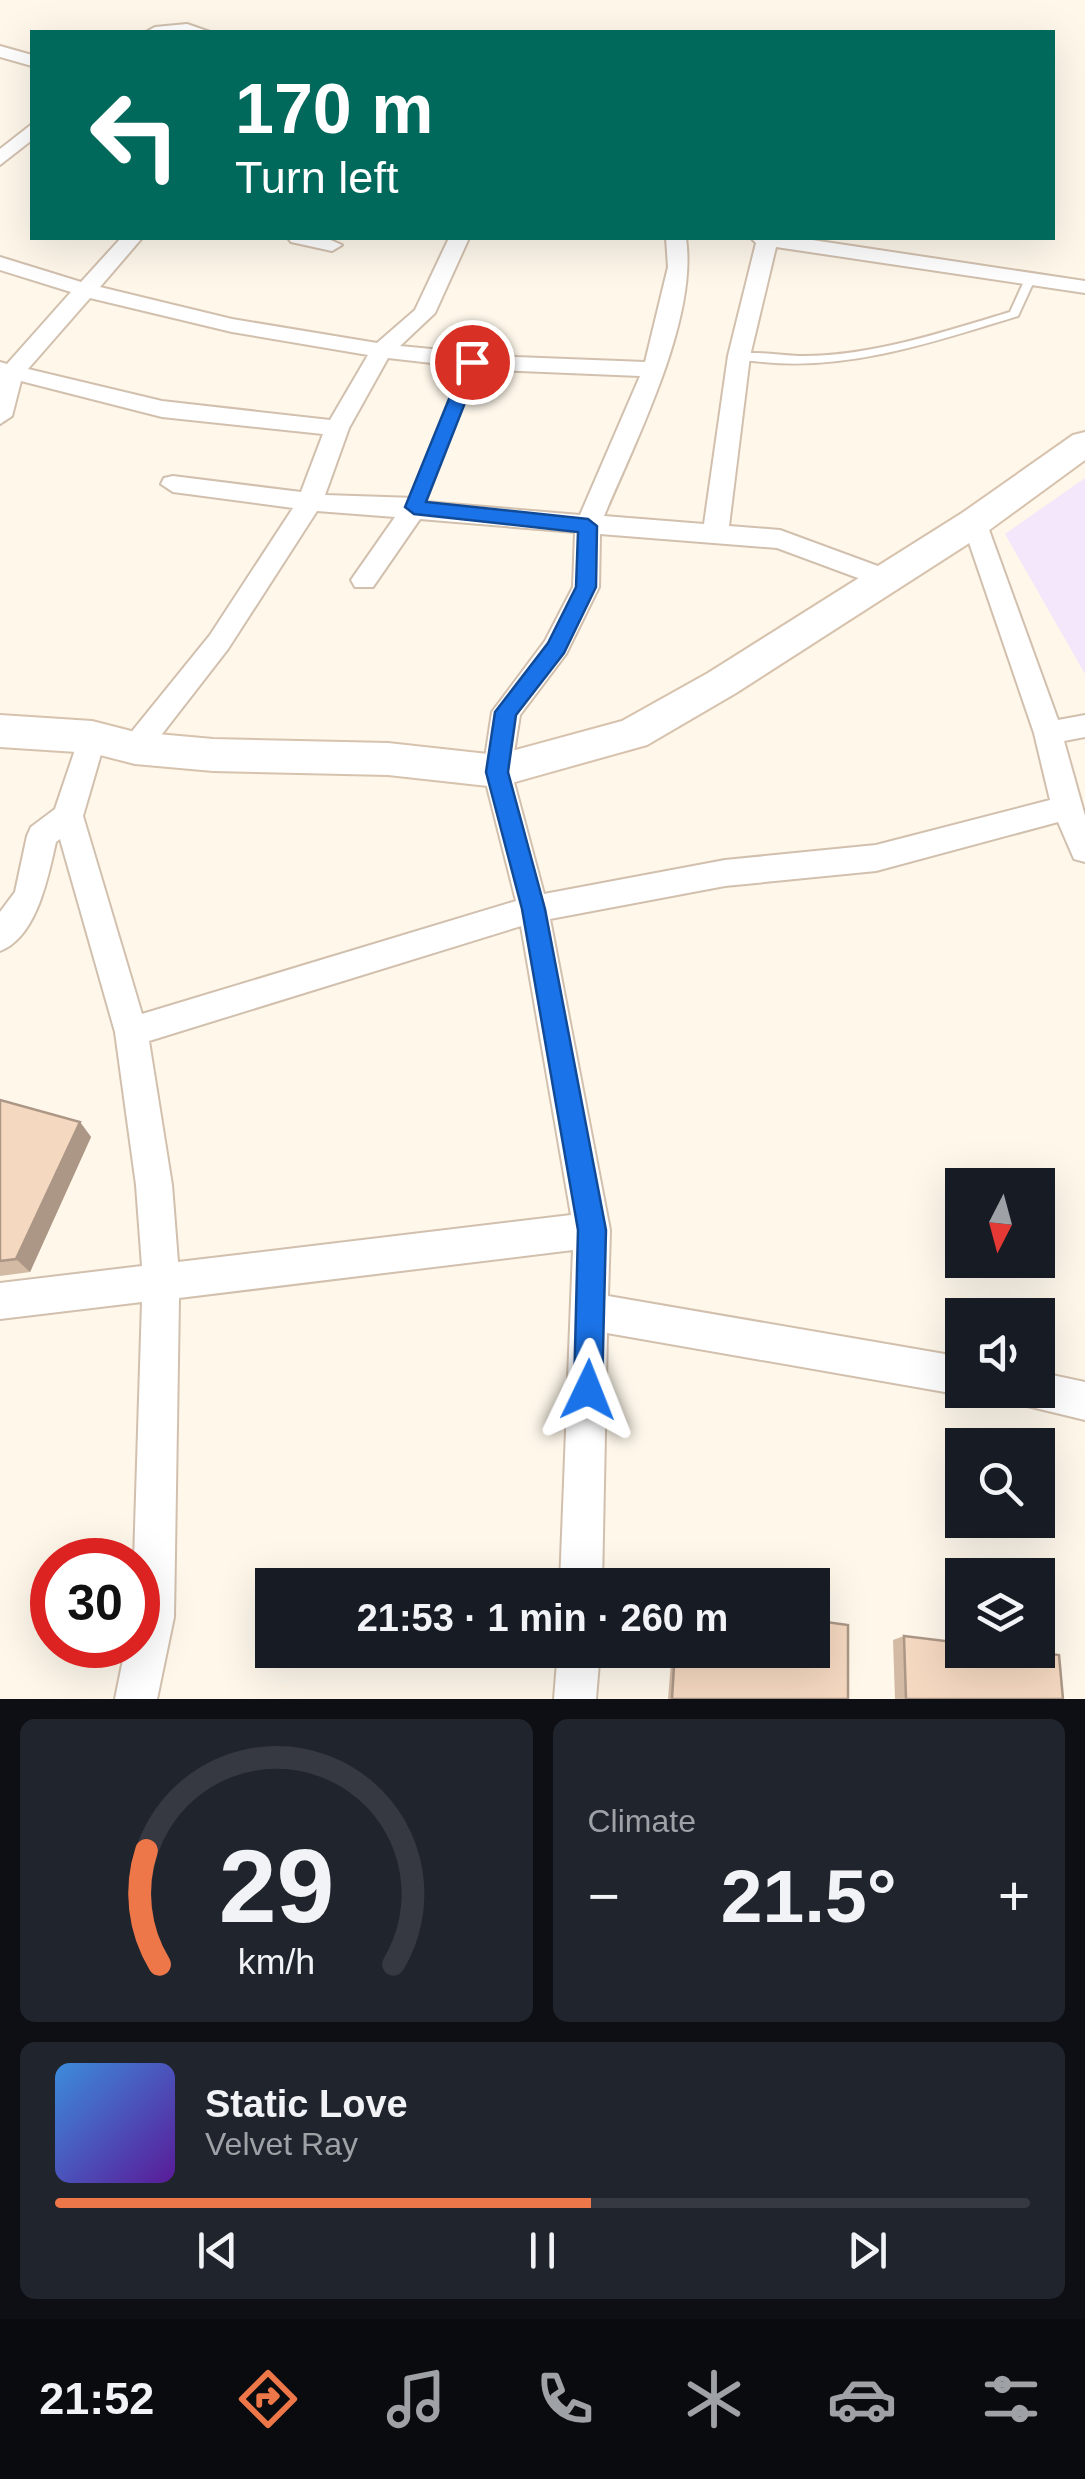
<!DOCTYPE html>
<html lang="en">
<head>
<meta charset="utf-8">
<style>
  body { margin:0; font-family:Helvetica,sans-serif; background:#20242c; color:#f1f3f6; height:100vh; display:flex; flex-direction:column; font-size:38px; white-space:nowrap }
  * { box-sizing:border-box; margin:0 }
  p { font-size:32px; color:#9ea1a6 }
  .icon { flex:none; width:55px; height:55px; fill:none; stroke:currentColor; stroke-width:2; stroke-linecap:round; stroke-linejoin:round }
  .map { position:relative; height:1699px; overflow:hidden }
  .details { display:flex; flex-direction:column; gap:20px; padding:20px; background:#0d0f14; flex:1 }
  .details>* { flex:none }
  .hud { position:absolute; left:30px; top:30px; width:1025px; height:210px; border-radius:0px; box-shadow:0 10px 40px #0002; background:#00695c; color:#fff; overflow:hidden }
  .needle { width:65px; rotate:186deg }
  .controls { position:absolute; left:945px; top:1168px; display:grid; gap:20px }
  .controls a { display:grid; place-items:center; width:110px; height:110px; border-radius:0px; background:#171b24; box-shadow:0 10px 40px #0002; font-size:50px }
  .speed { position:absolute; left:30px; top:1538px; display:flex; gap:20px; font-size:50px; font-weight:700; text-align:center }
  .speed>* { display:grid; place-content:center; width:130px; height:130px; border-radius:50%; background:#171b24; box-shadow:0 10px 40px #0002; line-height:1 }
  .speed .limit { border:15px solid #d22; background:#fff; color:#111 }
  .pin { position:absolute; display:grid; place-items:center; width:85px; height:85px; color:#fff; margin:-42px; border:5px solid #fff; border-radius:50%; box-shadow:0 2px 10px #0007 }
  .me { position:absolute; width:110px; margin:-55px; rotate:2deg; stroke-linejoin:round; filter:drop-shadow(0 0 8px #0008) }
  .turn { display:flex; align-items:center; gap:35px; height:210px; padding:0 40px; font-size:45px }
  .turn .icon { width:130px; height:130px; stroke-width:2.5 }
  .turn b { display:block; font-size:70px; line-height:85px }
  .big { font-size:75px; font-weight:700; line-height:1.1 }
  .details .widget { flex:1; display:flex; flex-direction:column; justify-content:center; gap:15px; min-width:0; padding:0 35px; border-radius:15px; background:#20242c }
  .details .dial { align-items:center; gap:0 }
  .dial svg { height:260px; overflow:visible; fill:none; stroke:#363941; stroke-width:7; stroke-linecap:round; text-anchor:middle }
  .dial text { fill:#f1f3f6; stroke:none }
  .song { display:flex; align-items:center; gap:30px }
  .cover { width:120px; height:120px; border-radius:15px; background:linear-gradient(135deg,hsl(210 70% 55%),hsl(270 70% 35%)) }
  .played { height:10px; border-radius:5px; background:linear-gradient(90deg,#ee7749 55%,#363941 55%) }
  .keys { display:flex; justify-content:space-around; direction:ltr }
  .heat { display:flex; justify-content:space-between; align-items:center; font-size:55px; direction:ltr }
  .details .tiles { flex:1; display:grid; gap:20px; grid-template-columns:1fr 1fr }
  .widget:last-child { grid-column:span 2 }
  .trip { position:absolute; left:255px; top:1568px; width:575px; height:100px; border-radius:0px; background:#171b24; box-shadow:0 10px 40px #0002; font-weight:700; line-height:100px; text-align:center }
  .dock { display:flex; height:160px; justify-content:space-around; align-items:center; background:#090b0e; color:#9ea1a6 }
  .dock .icon { width:70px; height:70px }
  .dock .active { color:#ee7749 }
  .dock b { font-size:45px; color:#f1f3f6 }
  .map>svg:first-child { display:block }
  .education { fill:#f4e6fb }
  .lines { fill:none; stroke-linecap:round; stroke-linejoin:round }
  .lane-casing { stroke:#d2c0ae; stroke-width:4 }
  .street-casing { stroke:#d2c0ae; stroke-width:4 }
  .secondary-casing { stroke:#d7c2ad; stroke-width:4 }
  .lane { fill:#fff; fill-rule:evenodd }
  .street { fill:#fff; fill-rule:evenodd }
  .secondary { fill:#fff; fill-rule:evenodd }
  .wall { fill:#d3baa5 }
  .shaded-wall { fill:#ac9786 }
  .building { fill:#f5d8c0; stroke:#ac9786; stroke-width:2.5 }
  .route { fill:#1a73e8; stroke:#114b97; stroke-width:2.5 }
</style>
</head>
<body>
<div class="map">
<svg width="1085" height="1699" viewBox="0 0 1085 1699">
  <rect width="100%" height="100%" fill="#fef7ea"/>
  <polygon class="education" points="1085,478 1085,674 1005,534"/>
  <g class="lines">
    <g class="lane-casing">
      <g id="lane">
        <path d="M 1030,276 L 1035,279 L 1018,316 C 936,341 850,371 763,362 C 753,361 742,361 733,356 C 746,349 785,356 803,356 C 873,356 943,332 1010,312 L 1025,279 Z"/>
        <polygon points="473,357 479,361 421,507 419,510 411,510 409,507 467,361"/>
      </g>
    </g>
    <g class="street-casing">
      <g id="street">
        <polygon points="187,24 210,32 146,32 155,27"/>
        <polygon points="0,46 32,55 32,66 0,57"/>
        <polygon points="32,124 32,140 0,165 0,149"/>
        <path d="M 121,238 L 142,238 L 100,287 L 232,319 L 377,343 L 415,310 L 449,238 L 469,238 L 435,313 L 400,346 L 516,357 L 645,362 L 668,267 L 666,238 L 686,238 C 698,319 636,440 604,516 L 704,524 L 728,356 L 756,243 L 751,238 L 799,238 L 1085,281 L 1085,293 L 776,247 L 750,356 L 729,526 L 780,530 L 894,572 L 898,579 L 894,586 L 885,588 L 777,548 L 600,534 L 599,587 L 566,654 L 520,715 L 511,771 L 544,894 L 725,860 L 876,845 L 1050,800 L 1034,733 L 962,522 L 975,513 L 984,516 L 1058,720 L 1085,715 L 1085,737 L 1064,741 L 1085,816 L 1085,862 L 1074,859 L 1058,822 L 876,871 L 725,886 L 550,919 L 610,1230 L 608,1296 L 962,1357 L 962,1390 L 974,1390 L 962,1395 L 607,1333 L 602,1585 L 560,1585 L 573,1250 L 179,1298 L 174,1617 L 157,1699 L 115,1699 L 126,1645 L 138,1645 L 138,1560 L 134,1560 L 142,1302 L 0,1319 L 0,1283 L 142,1266 L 136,1185 L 115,1032 L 60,839 L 56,842 C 48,877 37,937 0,951 L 0,912 L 15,892 L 27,836 L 31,827 L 55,809 L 82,729 L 92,726 L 102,729 L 106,737 L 83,816 L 142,1014 L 516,901 L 483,771 L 492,712 L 545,641 L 573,587 L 575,532 L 420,519 L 373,587 L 355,587 L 351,580 L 395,517 L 317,511 L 228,649 L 145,756 L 135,759 L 125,756 L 121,748 L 125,740 L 210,635 L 293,508 L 173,492 L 161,484 L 164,478 L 173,476 L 301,492 L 323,434 L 162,417 L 21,381 L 12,416 L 0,424 L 0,362 L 7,364 L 71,292 L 0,270 L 0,257 L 81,282 ZM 90,298 L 232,332 L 368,355 L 330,420 L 162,401 L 28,369 ZM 388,358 L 493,370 L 640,376 L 580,515 L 425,502 L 415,498 L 325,495 L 349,428 ZM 521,926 L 571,1215 L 178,1262 L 172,1185 L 149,1041 Z"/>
        <polygon points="288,238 326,238 342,245 332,251 291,242"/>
        <polygon points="1038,1372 1085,1382 1085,1420 1019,1404 1014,1390 1038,1390"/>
        <polygon points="558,1650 600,1650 596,1699 554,1699"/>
      </g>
    </g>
    <g class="secondary-casing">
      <polygon id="secondary" points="1085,432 1085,460 988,531 736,693 647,745 497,787 388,775 213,771 135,764 92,753 0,747 0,715 92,721 135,732 213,739 388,743 497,755 622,721 708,673 962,513 1073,435"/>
    </g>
    <use href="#lane" class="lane"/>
    <use href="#street" class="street"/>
    <use href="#secondary" class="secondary"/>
  </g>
  <g class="wall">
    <polygon points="0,1100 80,1122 91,1137 30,1272 0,1276"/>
    <polygon points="904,1636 1063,1699 895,1699 893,1640"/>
    <polygon points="672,1650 812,1650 848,1699 668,1699"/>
  </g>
  <polygon class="shaded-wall" points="80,1122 91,1137 30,1272 16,1259"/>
  <g class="building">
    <polygon points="0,1100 80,1122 16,1259 0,1261"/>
    <polygon points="812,1620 848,1625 848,1699 672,1699 675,1650 812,1650"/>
    <polygon points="904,1636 962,1643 962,1650 1018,1650 1059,1655 1063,1699 906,1699"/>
  </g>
  <polygon class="route" points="472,356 481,362 426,502 588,519 597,526 596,587 564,653 516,715 508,772 545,909 606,1230 602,1390 598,1400 588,1404 578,1400 574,1390 578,1230 522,909 486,772 495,712 548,643 576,587 578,532 414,514 405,507 464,362"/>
</svg>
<div class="controls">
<a><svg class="needle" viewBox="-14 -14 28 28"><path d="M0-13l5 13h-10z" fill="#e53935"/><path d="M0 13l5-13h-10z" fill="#9ea1a6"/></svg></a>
<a><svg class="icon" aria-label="sound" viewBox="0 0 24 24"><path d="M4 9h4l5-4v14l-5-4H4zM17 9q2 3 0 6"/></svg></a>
<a><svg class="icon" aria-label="search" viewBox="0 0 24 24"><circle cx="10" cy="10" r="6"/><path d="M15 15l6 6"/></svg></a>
<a><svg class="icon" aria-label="layers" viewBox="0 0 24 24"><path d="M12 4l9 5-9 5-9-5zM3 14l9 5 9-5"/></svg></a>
</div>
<div class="speed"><div class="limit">30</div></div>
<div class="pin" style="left:472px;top:362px;background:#d93025"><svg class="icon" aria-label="arrive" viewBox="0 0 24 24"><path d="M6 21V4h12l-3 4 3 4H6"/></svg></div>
<svg class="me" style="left:588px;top:1390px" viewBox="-20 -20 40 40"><path d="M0-17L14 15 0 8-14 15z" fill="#1a73e8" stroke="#fff" stroke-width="4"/></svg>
<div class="trip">21:53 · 1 min · 260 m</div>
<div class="hud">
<div class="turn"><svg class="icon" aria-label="left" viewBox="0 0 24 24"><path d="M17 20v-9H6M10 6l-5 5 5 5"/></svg><div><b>170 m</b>Turn left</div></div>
</div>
</div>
<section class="details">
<div class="tiles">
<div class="widget dial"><svg viewBox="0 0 100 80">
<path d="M14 69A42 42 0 1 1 86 69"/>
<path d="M14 69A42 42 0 0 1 10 34" stroke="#ee7749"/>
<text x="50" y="56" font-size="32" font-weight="700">29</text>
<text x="50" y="72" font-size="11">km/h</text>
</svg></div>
<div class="widget"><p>Climate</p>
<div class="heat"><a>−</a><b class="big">21.5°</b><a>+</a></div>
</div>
<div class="widget">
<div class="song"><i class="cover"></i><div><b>Static Love</b><p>Velvet Ray</p></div></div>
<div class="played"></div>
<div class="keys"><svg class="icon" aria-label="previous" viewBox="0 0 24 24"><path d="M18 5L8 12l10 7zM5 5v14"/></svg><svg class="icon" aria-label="pause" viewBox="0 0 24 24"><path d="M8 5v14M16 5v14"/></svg><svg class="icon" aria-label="next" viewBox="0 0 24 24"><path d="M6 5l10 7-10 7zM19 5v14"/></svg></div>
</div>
</div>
</section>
<nav class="dock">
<b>21:52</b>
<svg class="icon active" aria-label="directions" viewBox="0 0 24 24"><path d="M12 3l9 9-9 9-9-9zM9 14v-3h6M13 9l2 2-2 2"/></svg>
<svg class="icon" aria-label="music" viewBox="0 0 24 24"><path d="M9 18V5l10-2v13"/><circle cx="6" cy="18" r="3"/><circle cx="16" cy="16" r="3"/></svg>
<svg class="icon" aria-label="phone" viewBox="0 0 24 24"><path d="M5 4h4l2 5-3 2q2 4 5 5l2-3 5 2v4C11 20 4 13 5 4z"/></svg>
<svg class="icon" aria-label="climate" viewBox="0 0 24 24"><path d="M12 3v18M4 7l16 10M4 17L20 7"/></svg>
<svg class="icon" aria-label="car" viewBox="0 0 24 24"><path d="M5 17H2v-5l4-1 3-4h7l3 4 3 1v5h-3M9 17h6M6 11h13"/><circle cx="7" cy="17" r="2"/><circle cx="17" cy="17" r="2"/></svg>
<svg class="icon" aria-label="filters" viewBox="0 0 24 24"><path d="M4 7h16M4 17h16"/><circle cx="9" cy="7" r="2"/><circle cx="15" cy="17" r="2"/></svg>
</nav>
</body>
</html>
